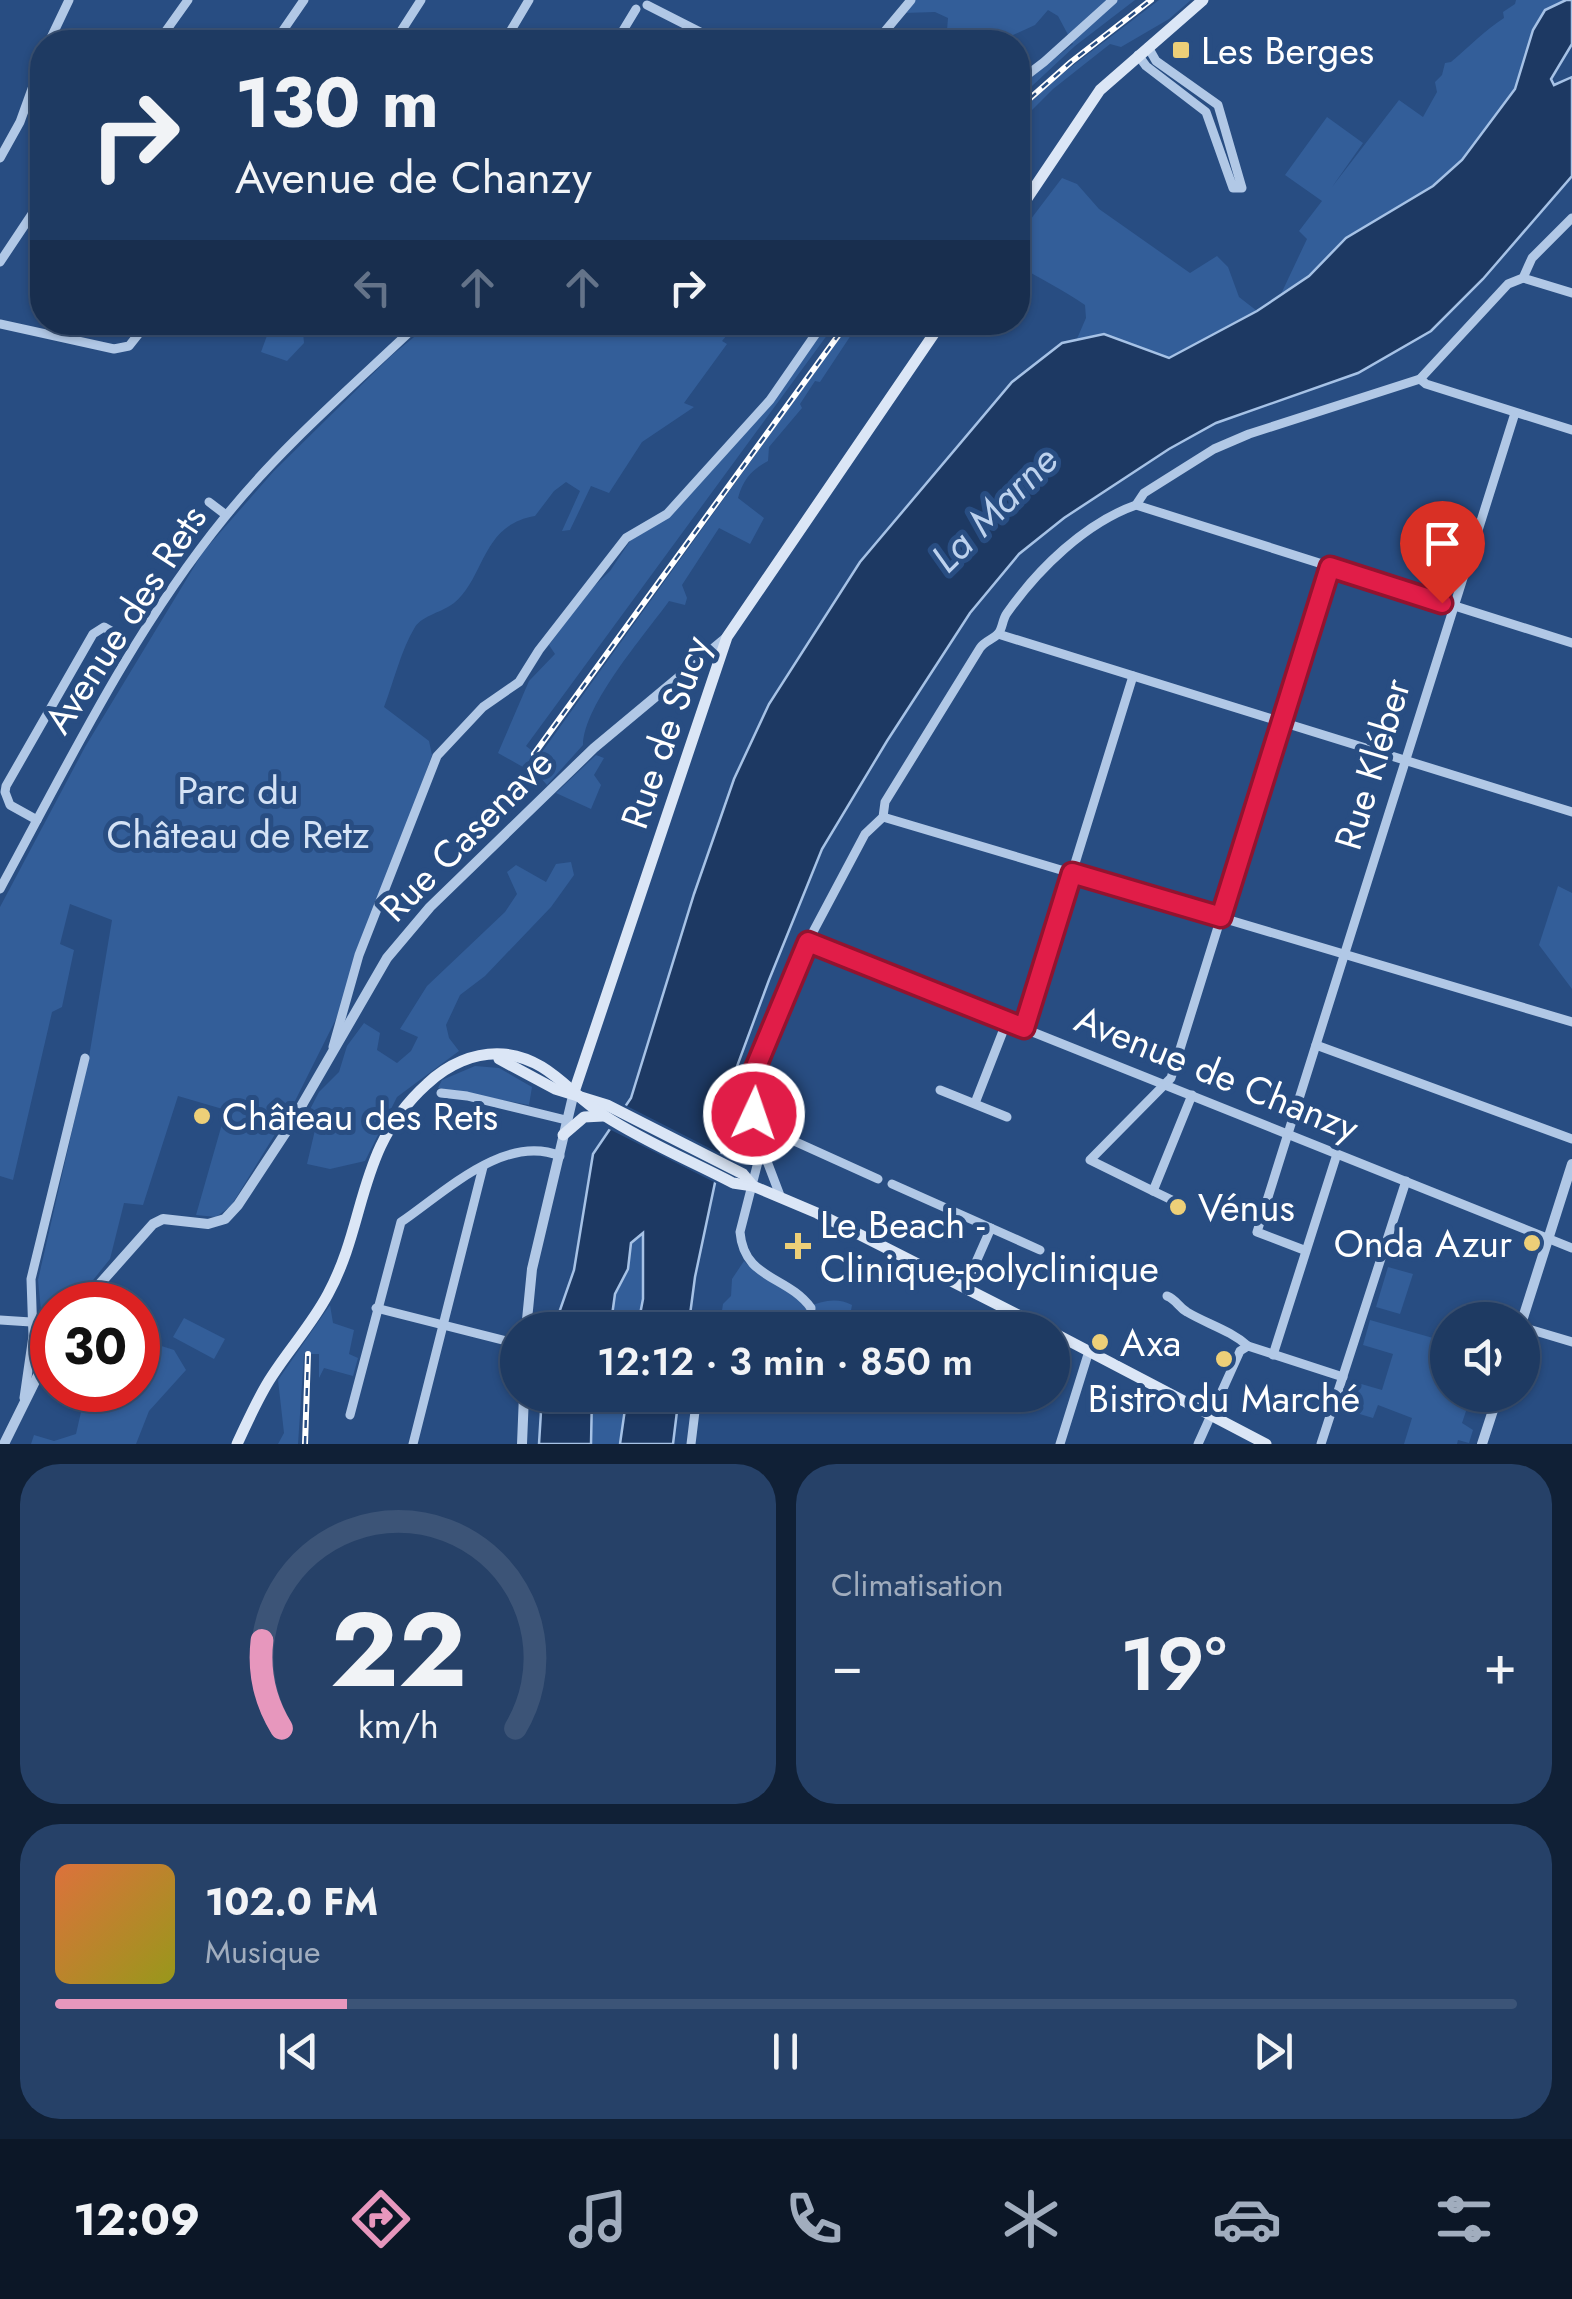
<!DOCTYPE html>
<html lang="fr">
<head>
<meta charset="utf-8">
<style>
  body { margin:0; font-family:Jost,sans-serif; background:#264168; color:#f1f3f6; height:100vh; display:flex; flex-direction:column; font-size:38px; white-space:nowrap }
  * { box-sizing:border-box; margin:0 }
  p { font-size:32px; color:#a1adbe }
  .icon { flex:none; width:55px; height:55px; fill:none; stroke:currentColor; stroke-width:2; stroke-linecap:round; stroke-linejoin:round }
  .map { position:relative; height:1444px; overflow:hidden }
  .details { display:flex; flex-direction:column; gap:20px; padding:20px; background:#102036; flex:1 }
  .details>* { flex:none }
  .banner { position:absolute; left:30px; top:30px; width:1000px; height:305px; border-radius:40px; box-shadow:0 2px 8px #0004,0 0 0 2px #3c5477; background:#1e3a62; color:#f1f3f6; overflow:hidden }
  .tools { position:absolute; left:1430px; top:1302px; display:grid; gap:20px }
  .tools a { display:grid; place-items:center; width:110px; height:110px; border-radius:50%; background:#1e3a62; box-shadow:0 2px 8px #0004,0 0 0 2px #3c5477; font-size:50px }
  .speed { position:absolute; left:30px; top:1282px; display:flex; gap:20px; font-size:50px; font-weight:700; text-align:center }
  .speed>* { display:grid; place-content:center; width:130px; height:130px; border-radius:50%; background:#1e3a62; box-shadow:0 2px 8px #0004,0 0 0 2px #3c5477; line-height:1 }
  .speed .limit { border:15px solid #d22; background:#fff; color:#111 }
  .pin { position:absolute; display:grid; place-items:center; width:85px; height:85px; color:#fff; margin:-102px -42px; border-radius:50% 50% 50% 0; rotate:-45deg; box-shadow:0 0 10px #0007 }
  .pin .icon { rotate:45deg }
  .me { position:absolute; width:110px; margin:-55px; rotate:3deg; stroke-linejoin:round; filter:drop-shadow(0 0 8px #0008) }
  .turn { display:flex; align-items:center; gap:35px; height:210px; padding:0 40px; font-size:45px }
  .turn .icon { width:130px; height:130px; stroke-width:2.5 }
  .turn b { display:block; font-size:70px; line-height:85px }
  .lanes { display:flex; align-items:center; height:95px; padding:0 40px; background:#0003; justify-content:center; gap:50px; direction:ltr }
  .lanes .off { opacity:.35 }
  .big { font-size:75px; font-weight:600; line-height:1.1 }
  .details .card { flex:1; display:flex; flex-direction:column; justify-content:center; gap:15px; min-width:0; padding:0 35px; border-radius:40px; background:#264168 }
  .details .dial { align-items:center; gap:0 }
  .dial svg { height:260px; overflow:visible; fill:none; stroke:#3c5477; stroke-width:7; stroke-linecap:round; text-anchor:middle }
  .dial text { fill:#f1f3f6; stroke:none }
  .song { display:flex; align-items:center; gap:30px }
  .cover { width:120px; height:120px; border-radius:15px; background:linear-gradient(135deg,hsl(20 70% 55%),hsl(60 70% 35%)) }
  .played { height:10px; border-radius:5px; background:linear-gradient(90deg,#e797bd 20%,#3c5477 20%) }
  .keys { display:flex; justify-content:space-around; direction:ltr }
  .heat { display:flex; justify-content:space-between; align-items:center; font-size:55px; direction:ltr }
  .details .tiles { flex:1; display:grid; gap:20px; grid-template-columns:1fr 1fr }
  .card:last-child { grid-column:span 2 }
  .trip { position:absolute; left:500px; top:1312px; width:570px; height:100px; border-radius:50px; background:#1e3a62; box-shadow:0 2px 8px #0004,0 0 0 2px #3c5477; font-weight:600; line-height:100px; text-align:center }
  .tabs { display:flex; height:160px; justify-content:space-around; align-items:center; background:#0c1727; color:#a1adbe }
  .tabs .icon { width:70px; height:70px }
  .tabs .selected { color:#e797bd }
  .tabs b { font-size:45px; color:#f1f3f6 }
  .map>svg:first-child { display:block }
  .green { fill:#335e99 }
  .water { fill:#1d3963; stroke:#a6c2e6; stroke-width:2.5 }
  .pier { fill:#284d82 }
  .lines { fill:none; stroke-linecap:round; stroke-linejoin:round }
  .minor { stroke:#b1c8e6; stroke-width:9 }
  .tertiary { stroke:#b1c8e6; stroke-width:10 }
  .secondary { stroke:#dbe6f6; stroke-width:11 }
  .rail-casing { stroke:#fff; stroke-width:6 }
  .rail { stroke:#284d82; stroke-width:2.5; stroke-dasharray:8; stroke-linecap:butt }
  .route-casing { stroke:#92132f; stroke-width:25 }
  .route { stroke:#e11d48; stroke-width:18 }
  .poi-dot { fill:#edcf78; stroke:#284d82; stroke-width:4 }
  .labels { text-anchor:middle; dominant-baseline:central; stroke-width:10; stroke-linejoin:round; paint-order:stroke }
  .poi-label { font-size:38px; fill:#fff; stroke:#284d82; text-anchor:start }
  .street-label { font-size:38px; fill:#fff; stroke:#284d82 }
  .park-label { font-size:38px; fill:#d4e2f5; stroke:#284d82 }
  .water-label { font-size:40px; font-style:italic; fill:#bdd2ee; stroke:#284d82 }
</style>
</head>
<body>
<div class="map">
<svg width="1572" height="1444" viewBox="0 0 1572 1444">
  <rect width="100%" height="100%" fill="#284d82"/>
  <g class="green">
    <polygon points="915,0 1135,0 1075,46 1018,99 1018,62 1023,66 1026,81 1073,44 1058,16 1048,10 1035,25 1013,35 1009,42 946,42 948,18 935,12 903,13"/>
    <polygon points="1159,0 1191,0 1169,19 1121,47 1110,44 1053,89 1018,124 1018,114 1054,80"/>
    <path d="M 1516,0 L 1566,0 L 1545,10 L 1533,30 L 1515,89 L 1462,160 L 1433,186 L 1346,238 L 1309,276 L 1281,294 L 1307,239 L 1299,231 L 1322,201 L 1285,175 L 1327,117 L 1363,143 L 1332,187 L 1399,100 L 1423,117 L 1437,92 L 1435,82 L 1442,75 L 1445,63 L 1451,62 C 1470,46 1485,30 1504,18 L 1503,12 L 1515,4 Z"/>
    <path d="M 1062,178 L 1077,184 L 1099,209 L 1190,273 L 1217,256 L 1228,267 L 1239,297 L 1257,311 L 1169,358 L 1104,334 L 1076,341 L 1086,318 L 1085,305 C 1062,289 1040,279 1018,265 L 1018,236 Z"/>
    <polygon points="272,322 291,323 303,332 304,343 287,361 261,352"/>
    <path d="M 431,323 L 737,323 L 722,341 L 727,344 L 684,403 L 694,407 L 642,442 L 609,493 L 591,486 L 570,530 L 562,531 L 580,491 L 566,482 L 554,491 L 535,516 C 481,525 485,578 454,603 C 443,612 423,615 415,627 C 401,650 394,681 384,707 L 429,741 L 432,755 L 341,1009 L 293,1105 L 231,1206 L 216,1217 L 196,1215 L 226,1110 L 178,1096 L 143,1205 L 124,1203 L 110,1259 L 73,1305 L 52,1305 L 52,1321 L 42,1321 L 38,1280 L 89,1057 L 112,920 L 70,904 L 60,944 L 74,950 L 62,1007 L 52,1012 L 13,1180 L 0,1176 L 0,907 L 85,747 L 203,552 L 274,471 L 391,356 Z"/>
    <path d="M 828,323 L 836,323 L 526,746 L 535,753 L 542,752 L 850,323 L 859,323 L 820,382 L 815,381 L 800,404 L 802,408 L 769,447 L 768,461 C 751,470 743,480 738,498 L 764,518 L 750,544 L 719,528 L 682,585 L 687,598 L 685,605 L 669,601 C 644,636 584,704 583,745 L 547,785 L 539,776 L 498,753 L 529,681 L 555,654 L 549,645 L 589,591 L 610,571 L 630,541 L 671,514 L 766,410 Z"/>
    <polygon points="596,755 604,758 594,775 601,785 591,809 556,793"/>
    <polygon points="571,862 574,875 551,907 485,976 460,995 446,1025 449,1038 459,1051 397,1097 365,1161 330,1169 307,1164 315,1130 302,1125 319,1092 339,1072 347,1046 364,1023 380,1033 377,1050 397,1063 411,1051 418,1037 400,1029 427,986 505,912 517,894 507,872 516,865 546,882 556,864"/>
    <polygon points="1558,886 1572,893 1572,989 1539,945"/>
    <polygon points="475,1066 499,1068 532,1087 529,1105 438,1088 442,1080"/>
    <polygon points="643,1232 643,1299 637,1330 610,1330 615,1294 628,1269 631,1243"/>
    <path d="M 744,1261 C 762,1281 791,1285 807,1307 C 822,1301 837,1297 852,1305 L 849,1321 L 842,1330 L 719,1330 L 723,1304 L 731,1296 L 732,1279 Z"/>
    <polygon points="1388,1267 1413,1274 1400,1314 1376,1307"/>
    <polygon points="330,1305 333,1323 354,1330 349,1354 358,1358 353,1376 324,1368 319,1378 319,1354 304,1354 298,1444 278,1444 284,1433 278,1380"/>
    <polygon points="184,1318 225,1339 214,1359 173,1337"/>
    <polygon points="1370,1320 1447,1342 1448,1395 1470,1399 1462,1423 1473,1430 1469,1443 1458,1440 1457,1444 1404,1444 1412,1418 1378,1405 1373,1418 1343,1409 1351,1381 1382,1390 1393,1354 1363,1345"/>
    <polygon points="149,1342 174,1350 186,1370 149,1411 136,1444 31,1444 34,1435 54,1441 76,1434 86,1390 138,1390 138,1356"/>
    <polygon points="592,1395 627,1395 620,1444 591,1444"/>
  </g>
  <g class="water">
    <polygon points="1566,0 1572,0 1572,44 1551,79 1554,85 1572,77 1572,176 1483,279 1431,331 1358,373 1216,423 1169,449 1064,518 1019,554 970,613 887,741 822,849 769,980 729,1088 723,1145 695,1277 688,1330 637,1330 643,1299 643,1233 631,1243 628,1269 615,1294 610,1330 553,1330 574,1270 593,1154 631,1098 694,894 734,779 769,704 860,562 1012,382 1062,343 1104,334 1169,358 1257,311 1309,276 1346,238 1433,186 1462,160 1515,89 1533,30 1545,10"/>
    <polygon points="542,1395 592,1395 591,1444 539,1444"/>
    <polygon points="627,1395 679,1395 673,1444 620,1444"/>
  </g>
  <polygon class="pier" points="621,1103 725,1156 718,1184 605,1127"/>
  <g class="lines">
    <g class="minor">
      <polyline points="647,5 704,34"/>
      <polyline points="49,42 69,0"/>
      <polyline points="158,42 188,0"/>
      <polyline points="275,42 304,0"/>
      <polyline points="394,42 421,0"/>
      <polyline points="504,42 529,0"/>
      <polyline points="616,42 636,9"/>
      <polyline points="876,42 911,0"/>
      <polyline points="1138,55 1146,66 1206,112 1233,188 1242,188 1218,105 1156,61 1148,47"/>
      <polyline points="1018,82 1044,62 1113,0"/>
      <polyline points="0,158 20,122 42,61"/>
      <polyline points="0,262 42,199"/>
      <polyline points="1523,278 1572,293"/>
      <polyline points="0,324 114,349 129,346 148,322"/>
      <polyline points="1420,379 1426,384 1572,430"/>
      <polyline points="209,502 226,515"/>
      <polyline points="1136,505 1572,643"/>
      <polyline points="998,634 1572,812"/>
      <polyline points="883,817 1572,1022"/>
      <polyline points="37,820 10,805 5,792 6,786 93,634 104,627 118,635"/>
      <path d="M 0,889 C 69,762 133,630 225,517 C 282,446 354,385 420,322"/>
      <polyline points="808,942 1572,1248"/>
      <polyline points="1024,1028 1133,676"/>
      <polyline points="1316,1045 1572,1139"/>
      <polyline points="333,1047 359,955 437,756 483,707 519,682 539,650 626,538 667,514 770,400 824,322"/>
      <polyline points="940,1090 1007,1117"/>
      <polyline points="441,1093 467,1096 566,1120"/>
      <polyline points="1192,1095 1153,1191 1090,1160 1171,1078 1330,567"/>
      <polyline points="975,1103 1007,1021"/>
      <polyline points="757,1129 774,1132 878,1179"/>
      <path d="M 761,1150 L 740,1232 C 744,1280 787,1275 811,1308 L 809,1330"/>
      <polyline points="892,1184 1040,1250"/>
      <polyline points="1153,1191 1178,1203"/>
      <path d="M 781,1198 L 762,1148 L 753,1109 L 755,1069 L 814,930 L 865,834 L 883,817 L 885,802 L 980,648 C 985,641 992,640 998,634 C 1003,628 1002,620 1007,613 C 1038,569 1085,523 1136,505 L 1144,493 L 1214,449 L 1249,434 L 1420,379 L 1508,284 L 1523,278 L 1532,258 L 1572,218"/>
      <polyline points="1304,1250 1257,1232 1515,413"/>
      <polyline points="965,1287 991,1228"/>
      <path d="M 1167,1296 C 1177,1300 1178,1307 1187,1312 C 1207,1324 1230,1330 1248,1346"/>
      <polyline points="376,1308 518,1344"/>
      <polyline points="0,1320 31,1322"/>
      <polyline points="1522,1327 1572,1342"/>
      <polyline points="1273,1355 1337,1154"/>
      <polyline points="24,1398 33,1336 31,1279 85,1058"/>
      <path d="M 350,1415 L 401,1222 C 445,1192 505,1133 560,1156"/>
      <polyline points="413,1444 483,1167"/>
      <polyline points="691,1444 697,1395"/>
      <polyline points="1060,1444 1089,1351"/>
      <polyline points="1198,1444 1240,1351 1248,1346 1343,1377"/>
      <polyline points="1321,1444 1406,1181"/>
    </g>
    <g class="tertiary">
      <polyline points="81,1305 153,1224 163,1219 208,1224 225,1219 238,1205 288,1129 387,958 430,907 594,748 726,638"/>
      <polyline points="1522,1321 1572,1164"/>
      <polyline points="526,1330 532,1269 574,1092"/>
      <polyline points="4,1444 52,1347"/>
      <polyline points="522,1444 524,1395"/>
      <polyline points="1482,1444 1498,1395"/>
    </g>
    <g class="secondary">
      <polyline points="1018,212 1100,90 1203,0"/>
      <polyline points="499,1059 555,1089 607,1105 743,1174 753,1186"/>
      <polyline points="574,1092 727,637 942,322"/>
      <polyline points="563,1135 584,1117 603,1116"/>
      <polyline points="1052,1332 1266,1444"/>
      <path d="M 237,1444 C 248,1421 258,1397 272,1376 C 290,1348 312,1324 328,1294 C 368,1220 356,1148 427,1084 C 447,1065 474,1052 503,1054 C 549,1058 569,1094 605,1116 C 645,1142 691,1161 733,1183 L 753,1186 L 817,1213 L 1048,1330"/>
    </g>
    <g class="rail-casing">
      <g id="rail">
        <polyline points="1018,109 1071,62 1151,0"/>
        <polyline points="534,754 848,322"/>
        <polyline points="305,1444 308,1354"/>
      </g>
    </g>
    <use href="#rail" class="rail"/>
  </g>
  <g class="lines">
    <g class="route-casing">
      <polyline id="route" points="754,1114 752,1089 755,1069 808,942 1024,1028 1072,873 1221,917 1330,567 1442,603"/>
    </g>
    <use href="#route" class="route"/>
  </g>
  <g class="poi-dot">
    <rect x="1171" y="40" width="20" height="20" rx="5"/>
    <circle cx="202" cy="1116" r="10"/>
    <circle cx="1178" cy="1207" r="10"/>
    <circle cx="1532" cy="1243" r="10"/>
    <path d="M793 1231h10v10h10v10h-10v10h-10v-10h-10v-10h10z"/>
    <circle cx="1100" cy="1342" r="10"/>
    <circle cx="1224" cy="1359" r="10"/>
  </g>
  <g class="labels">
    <g class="poi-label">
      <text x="1201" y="50">Les Berges</text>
      <text x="222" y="1116">Château des Rets</text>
      <text x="1198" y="1207">Vénus</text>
      <text x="820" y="1224">Le Beach -<tspan x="820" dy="44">Clinique-polyclinique</tspan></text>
      <text x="1512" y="1243" text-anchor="end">Onda Azur</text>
      <text x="1120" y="1342">Axa</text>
      <text x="1224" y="1398" text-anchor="middle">Bistro du Marché</text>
    </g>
    <g class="street-label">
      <text transform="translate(125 619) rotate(-57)">Avenue des Rets</text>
      <text transform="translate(665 732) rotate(-71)">Rue de Sucy</text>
      <text transform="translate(1372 764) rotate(-73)">Rue Kléber</text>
      <text transform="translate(466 835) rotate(-45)">Rue Casenave</text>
      <text transform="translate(1217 1073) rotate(22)">Avenue de Chanzy</text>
    </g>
    <g class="park-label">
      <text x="238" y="790">Parc du<tspan x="238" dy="44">Château de Retz</tspan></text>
    </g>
    <g class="water-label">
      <text transform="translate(994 509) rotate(-45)">La Marne</text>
    </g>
  </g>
</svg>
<div class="tools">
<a><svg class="icon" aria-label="sound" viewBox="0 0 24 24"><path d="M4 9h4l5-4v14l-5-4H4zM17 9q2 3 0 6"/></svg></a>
</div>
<div class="speed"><div class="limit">30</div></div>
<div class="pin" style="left:1442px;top:603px;background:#d93025"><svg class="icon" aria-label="arrive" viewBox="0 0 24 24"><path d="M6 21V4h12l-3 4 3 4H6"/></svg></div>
<svg class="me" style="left:754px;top:1114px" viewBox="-20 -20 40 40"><circle r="17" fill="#e11d48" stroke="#fff" stroke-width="3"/><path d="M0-11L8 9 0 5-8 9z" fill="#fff"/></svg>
<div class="trip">12:12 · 3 min · 850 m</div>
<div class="banner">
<div class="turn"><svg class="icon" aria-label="right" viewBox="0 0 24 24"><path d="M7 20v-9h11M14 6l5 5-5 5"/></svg><div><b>130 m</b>Avenue de Chanzy</div></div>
<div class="lanes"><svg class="icon off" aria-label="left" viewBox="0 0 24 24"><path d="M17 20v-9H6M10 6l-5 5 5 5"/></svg><svg class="icon off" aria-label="ahead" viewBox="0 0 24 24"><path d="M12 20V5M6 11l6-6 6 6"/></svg><svg class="icon off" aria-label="ahead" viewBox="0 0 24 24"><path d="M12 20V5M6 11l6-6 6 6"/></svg><svg class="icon" aria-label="right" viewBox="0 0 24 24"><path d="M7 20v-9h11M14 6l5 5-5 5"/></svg></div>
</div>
</div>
<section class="details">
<div class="tiles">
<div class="card dial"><svg viewBox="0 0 100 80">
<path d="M14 69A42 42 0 1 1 86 69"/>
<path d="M14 69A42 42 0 0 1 8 42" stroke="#e797bd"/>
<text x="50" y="56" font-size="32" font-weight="700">22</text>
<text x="50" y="72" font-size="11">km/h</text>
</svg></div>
<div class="card"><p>Climatisation</p>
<div class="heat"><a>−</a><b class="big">19°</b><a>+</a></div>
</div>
<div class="card">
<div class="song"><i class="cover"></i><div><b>102.0 FM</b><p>Musique</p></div></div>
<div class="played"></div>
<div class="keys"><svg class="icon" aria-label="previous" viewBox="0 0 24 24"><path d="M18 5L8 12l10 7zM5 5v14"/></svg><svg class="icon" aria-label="pause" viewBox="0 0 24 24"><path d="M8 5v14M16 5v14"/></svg><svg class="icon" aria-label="next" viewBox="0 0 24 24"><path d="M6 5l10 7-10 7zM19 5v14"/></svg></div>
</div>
</div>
</section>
<nav class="tabs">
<b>12:09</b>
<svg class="icon selected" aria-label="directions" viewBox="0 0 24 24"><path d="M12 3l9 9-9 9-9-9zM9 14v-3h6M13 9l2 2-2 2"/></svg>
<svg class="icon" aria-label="music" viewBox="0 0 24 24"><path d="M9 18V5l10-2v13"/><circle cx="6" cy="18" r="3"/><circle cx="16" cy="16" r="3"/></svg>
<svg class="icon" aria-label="phone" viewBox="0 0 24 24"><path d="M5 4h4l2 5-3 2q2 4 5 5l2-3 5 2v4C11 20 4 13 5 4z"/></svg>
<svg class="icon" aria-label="climate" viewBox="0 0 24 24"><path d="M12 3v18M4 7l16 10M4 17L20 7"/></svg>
<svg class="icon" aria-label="car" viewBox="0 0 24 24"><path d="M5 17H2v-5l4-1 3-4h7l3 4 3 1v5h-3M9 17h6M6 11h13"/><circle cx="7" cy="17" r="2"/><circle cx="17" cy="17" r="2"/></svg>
<svg class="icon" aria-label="filters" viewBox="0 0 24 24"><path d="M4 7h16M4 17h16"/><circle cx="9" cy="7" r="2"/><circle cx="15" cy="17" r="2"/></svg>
</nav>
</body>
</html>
